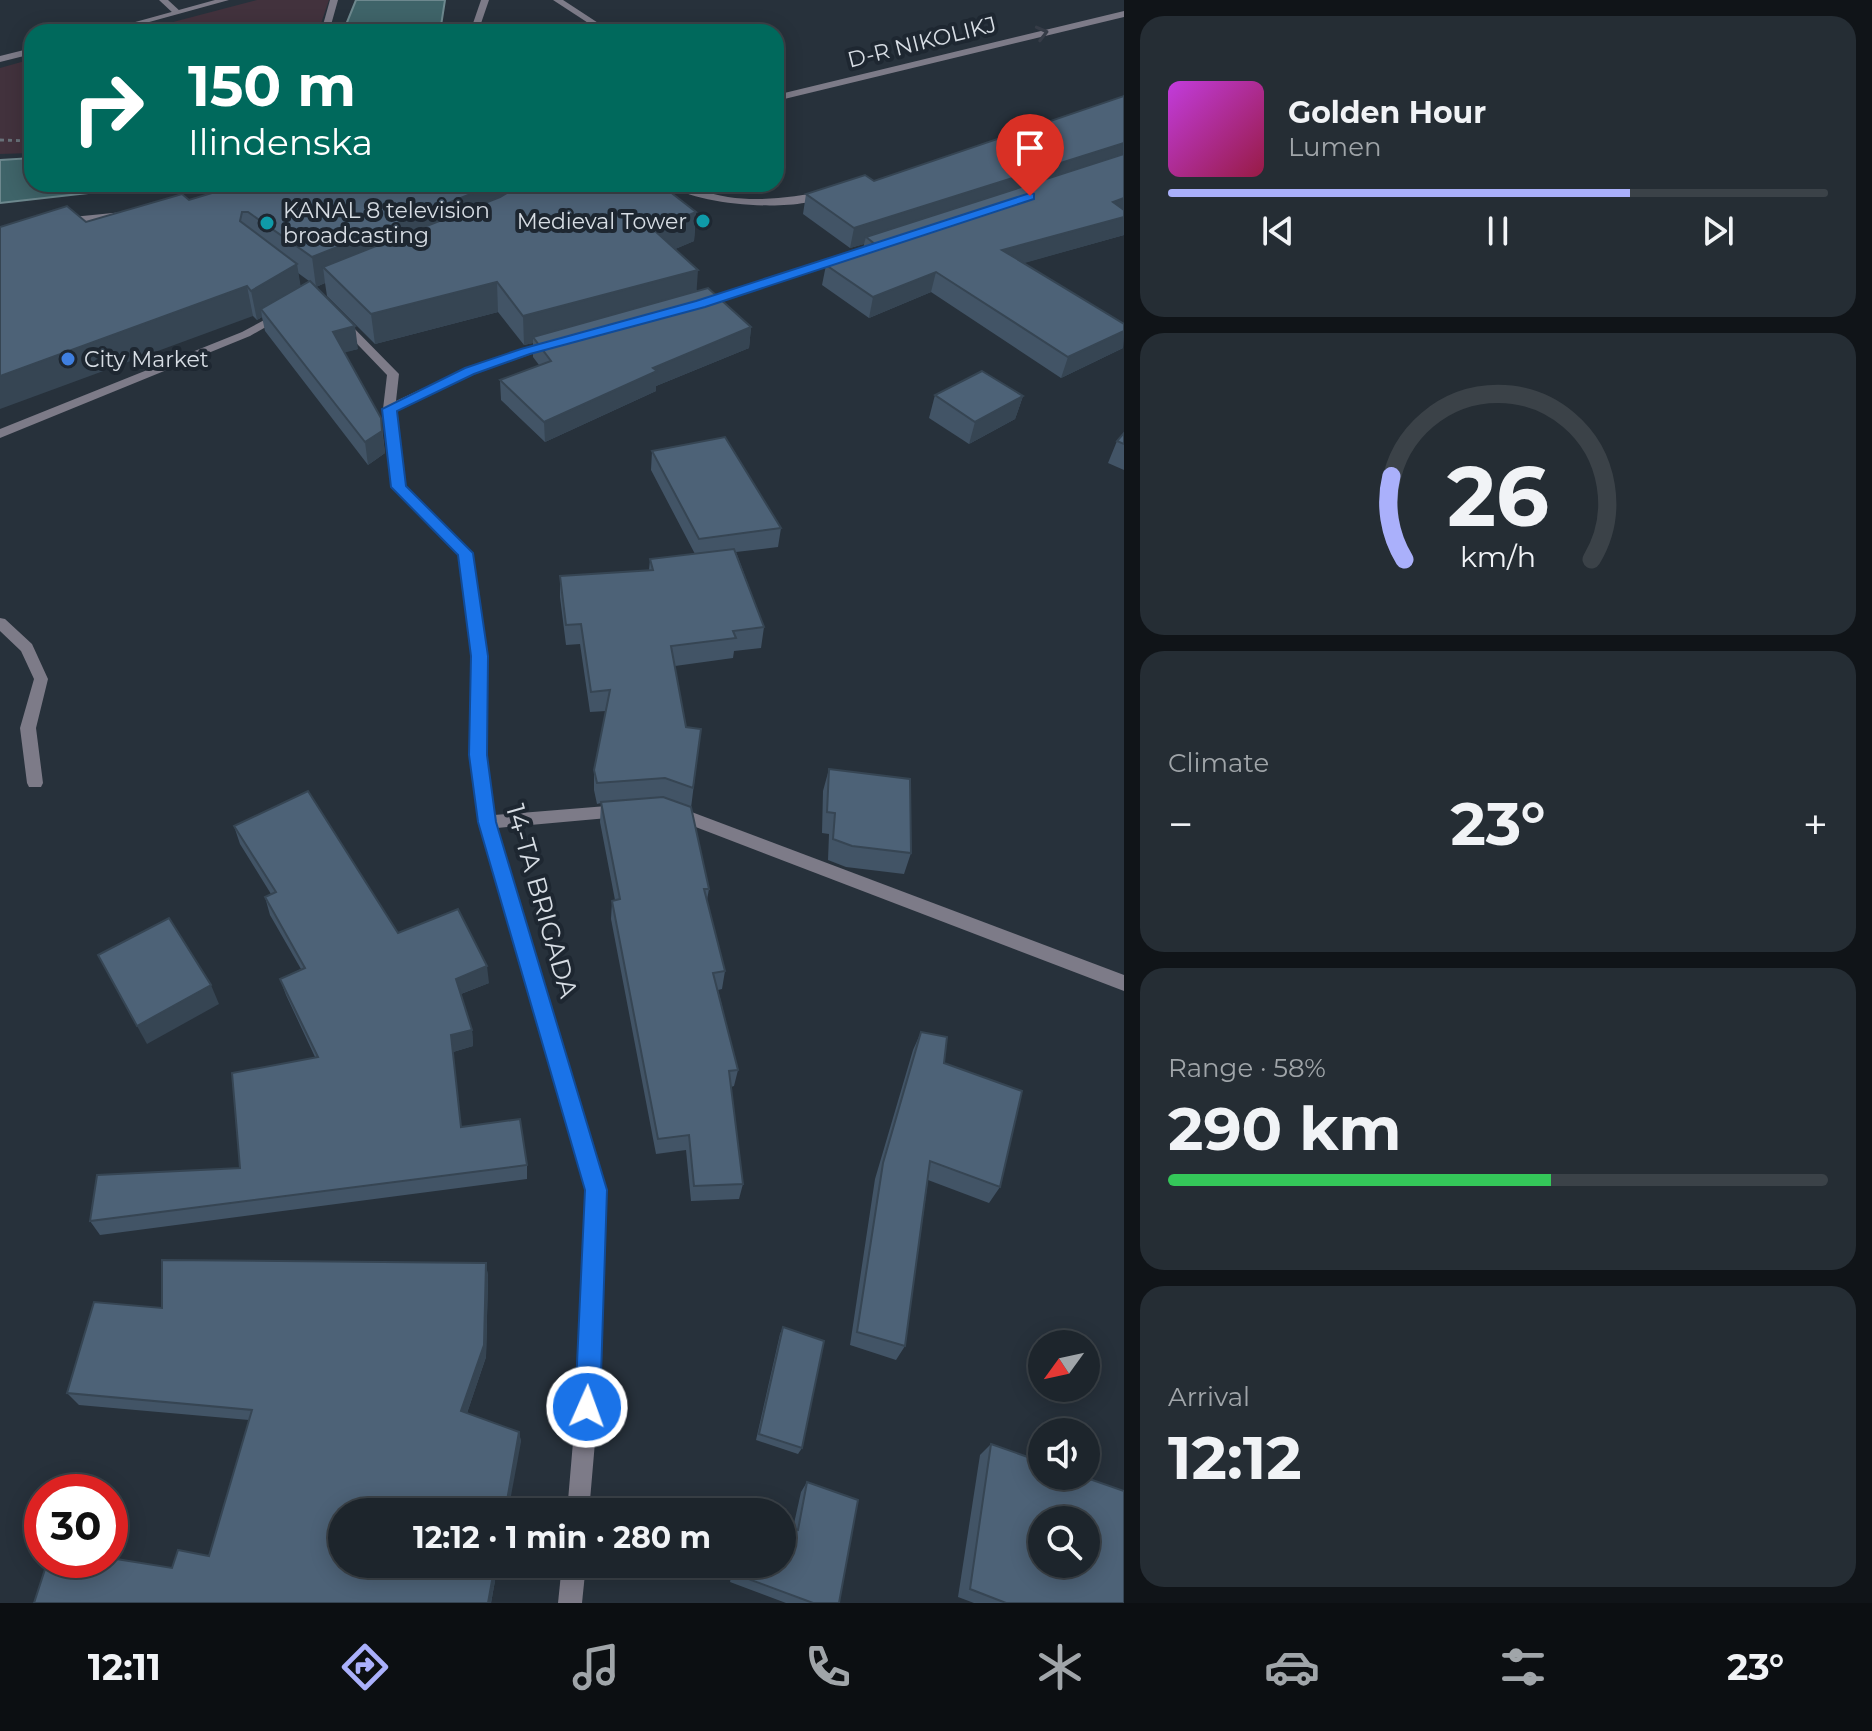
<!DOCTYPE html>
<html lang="en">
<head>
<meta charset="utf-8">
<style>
  body { margin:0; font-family:Montserrat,sans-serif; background:#252d34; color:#f1f3f6; height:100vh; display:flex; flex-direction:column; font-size:30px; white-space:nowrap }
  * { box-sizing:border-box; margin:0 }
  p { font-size:26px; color:#a0a5a9 }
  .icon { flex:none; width:44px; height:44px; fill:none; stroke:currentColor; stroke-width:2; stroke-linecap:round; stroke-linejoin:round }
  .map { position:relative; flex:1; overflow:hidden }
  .panel { display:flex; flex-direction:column; gap:16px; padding:16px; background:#101418; width:748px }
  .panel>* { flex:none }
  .hud { position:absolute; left:24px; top:24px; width:760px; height:168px; border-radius:24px; box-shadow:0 4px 20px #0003,0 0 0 2px #3b4248; background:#00695c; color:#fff; overflow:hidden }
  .needle { width:52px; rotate:237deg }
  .tools { position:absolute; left:1028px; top:1330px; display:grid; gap:16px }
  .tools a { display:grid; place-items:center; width:72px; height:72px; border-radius:50%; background:#1d252c; box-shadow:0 4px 20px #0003,0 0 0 2px #3b4248; font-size:40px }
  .speed { position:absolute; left:24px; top:1474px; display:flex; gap:16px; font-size:40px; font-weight:700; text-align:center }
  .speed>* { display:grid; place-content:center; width:104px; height:104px; border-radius:50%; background:#1d252c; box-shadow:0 4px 20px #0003,0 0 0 2px #3b4248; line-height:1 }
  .speed .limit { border:12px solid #d22; background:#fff; color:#111 }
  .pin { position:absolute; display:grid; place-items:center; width:68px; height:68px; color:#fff; margin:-82px -34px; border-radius:50% 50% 50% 0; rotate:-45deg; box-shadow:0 0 8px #0007 }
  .pin .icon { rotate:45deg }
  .me { position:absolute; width:88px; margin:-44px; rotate:2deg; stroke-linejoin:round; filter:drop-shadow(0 0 6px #0008) }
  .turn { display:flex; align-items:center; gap:28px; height:168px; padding:0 32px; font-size:36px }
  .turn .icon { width:104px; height:104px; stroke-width:2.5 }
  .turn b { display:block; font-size:56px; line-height:68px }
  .big { font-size:60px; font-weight:700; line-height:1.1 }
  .panel .tile { flex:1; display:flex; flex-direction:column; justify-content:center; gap:12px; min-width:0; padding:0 28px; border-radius:24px; background:#252d34 }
  .panel .dial { align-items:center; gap:0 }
  .dial svg { height:208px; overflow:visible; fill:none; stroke:#3b4248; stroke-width:7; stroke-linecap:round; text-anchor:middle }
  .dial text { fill:#f1f3f6; stroke:none }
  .song { display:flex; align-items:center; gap:24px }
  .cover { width:96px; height:96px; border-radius:12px; background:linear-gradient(135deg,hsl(290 70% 55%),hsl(340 70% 35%)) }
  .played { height:8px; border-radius:4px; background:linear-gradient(90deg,#aab0fb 70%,#3b4248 70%) }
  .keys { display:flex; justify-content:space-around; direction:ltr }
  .heat { display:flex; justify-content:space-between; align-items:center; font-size:44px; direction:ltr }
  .charge { height:12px; border-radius:6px; background:linear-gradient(90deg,#34c759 58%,#3b4248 0) }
  .trip { position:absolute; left:328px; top:1498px; width:468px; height:80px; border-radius:40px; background:#1d252c; box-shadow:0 4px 20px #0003,0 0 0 2px #3b4248; font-weight:700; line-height:80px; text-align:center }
  .dock { display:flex; height:128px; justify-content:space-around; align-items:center; background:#0c0f12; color:#a0a5a9 }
  .dock .icon { width:56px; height:56px }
  .dock .active { color:#aab0fb }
  .dock b { font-size:36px; color:#f1f3f6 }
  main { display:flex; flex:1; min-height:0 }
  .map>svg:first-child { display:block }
  .commercial { fill:#42323d }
  .water { fill:#3f6469; stroke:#6d888e; stroke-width:2 }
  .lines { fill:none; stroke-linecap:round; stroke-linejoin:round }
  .path { stroke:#687179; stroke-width:3; stroke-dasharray:4 4; stroke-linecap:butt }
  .minor { fill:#7d7b88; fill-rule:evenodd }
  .tertiary { fill:#7d7b88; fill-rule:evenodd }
  .wall { fill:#425466; fill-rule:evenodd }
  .shaded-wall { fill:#364553 }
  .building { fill:#4d6277; stroke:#364553; stroke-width:2; fill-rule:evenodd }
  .oneway { stroke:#363c47 }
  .route { fill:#1a73e8; stroke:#114b97; stroke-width:2 }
  .culture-dot { fill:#0f9aa8; stroke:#1e2731; stroke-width:3 }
  .shop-dot { fill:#3f7fe0; stroke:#1e2731; stroke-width:3 }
  .labels { text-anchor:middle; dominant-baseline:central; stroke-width:8; stroke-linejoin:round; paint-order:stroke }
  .far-street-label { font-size:22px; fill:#d7dde4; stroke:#1e2731 }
  .far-poi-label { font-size:22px; fill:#d7dde4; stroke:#1e2731; text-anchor:start }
  .street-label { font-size:26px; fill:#d7dde4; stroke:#1e2731 }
</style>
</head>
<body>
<main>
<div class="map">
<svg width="1124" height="1603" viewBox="0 0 1124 1603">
  <rect width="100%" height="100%" fill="#27313b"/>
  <g class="commercial">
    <polygon points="257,0 329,0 318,32 135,32"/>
    <polygon points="32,59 32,153 0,154 0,68"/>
  </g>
  <g class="water">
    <polygon points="356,0 445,0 440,32 343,32"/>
    <polygon points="32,158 32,184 168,184 0,203 0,160"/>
  </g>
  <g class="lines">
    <polyline class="path" points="0,140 32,141"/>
    <g class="minor">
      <polygon points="159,0 168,0 181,12 174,14"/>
      <polygon points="330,0 338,0 329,32 321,32"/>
      <polygon points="481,0 489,0 478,32 470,32"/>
      <polygon points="553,0 563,0 612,32 602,32"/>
      <polygon points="1124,11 1124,17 776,101 776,95"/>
      <path d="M 667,184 C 688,184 707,194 728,197 C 761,202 794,197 827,191 L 832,194 C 800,214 698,206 667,184 Z"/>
      <polygon points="123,212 128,215 127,217 62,224 57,221 62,218"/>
      <polygon points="879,242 888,244 704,306 694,304"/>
      <polygon points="281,311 285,312 285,316 250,336 0,438 0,429 242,332"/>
      <polygon points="341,318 345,319 399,374 396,401 466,368 550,342 554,340 560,344 474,374 395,411 405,486 472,553 487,656 486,755 494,815 619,805 625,806 627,811 625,816 619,817 497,828 606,1190 598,1407 589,1512 567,1512 576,1407 586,1190 479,822 470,755 473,656 458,554 392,487 383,409 387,375 337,323 337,319"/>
      <polygon points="0,618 5,619 32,644 48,679 36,728 43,783 41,787 29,787 27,783 20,728 34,679 21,651 0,631"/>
      <polygon points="673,805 1124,975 1124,991 667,816 665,811 667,806"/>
      <polygon points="562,1564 586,1564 582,1603 558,1603"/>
    </g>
    <g class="tertiary">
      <polygon points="215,0 229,0 113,32 99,32"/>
      <polygon points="32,48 32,54 0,62 0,56"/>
    </g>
  </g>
  <g class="wall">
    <polygon points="874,181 1124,235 1023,263 1124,324 1123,348 1061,378 931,292 869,318 822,285 826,265 863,250 864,244 850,248 803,214 806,194"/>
    <path d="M 189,200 L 696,212 L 694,241 L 675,249 L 697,291 L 751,327 L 749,348 L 656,386 L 656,391 L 545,442 L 501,400 L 500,380 L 539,365 L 533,357 L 533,343 L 524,345 L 498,312 L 375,344 L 327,296 L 325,283 L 316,287 L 358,349 L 344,352 L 381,418 L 385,453 L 368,465 L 265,331 L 262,317 L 257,320 L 253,316 L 86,222 ZM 298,273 L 309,281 L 300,286 Z"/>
    <polygon points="935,395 1023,396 1015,419 969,444 929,418"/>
    <polygon points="1124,433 1124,470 1108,463 1117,441"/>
    <polygon points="652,451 781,528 778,547 736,552 764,627 761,648 734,651 733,658 675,666 686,727 701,729 691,808 709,889 707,900 725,971 722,989 718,990 738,1070 734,1086 731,1087 743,1184 739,1199 691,1201 686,1150 656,1154 611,919 612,901 615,900 600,822 601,803 597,804 594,790 594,770 606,711 590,712 580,644 566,645 560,597 560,576 649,570 650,559 695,554 651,470"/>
    <polygon points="829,769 911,853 904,874 846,867 828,860 829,834 822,833 823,791"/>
    <polygon points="234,826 398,933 489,983 461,994 472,1030 473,1046 453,1052 461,1127 527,1165 527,1179 100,1235 90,1221 240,1168 315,1057 286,995 280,979 301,969 270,915 265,897 271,894 240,844"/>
    <polygon points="921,1032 944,1063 1000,1187 989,1203 928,1180 905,1346 896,1360 850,1345 875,1179 913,1050"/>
    <polygon points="486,1263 488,1277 486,1357 467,1413 519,1432 521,1442 342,1564 498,1564 491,1603 209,1556 249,1420 79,1405 67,1393 162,1308"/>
    <polygon points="783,1327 802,1448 798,1454 756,1440 780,1334"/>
    <polygon points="991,1444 1124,1603 974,1603 958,1597 980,1455"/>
    <polygon points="807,1482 839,1603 786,1603 730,1582 734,1564 782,1564 793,1528 801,1492"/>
  </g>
  <g class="shaded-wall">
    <polygon points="1124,143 1124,160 866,237 864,244 850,248 854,228"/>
    <polygon points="496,184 549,184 323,267 325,283 316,287 312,257"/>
    <polygon points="1124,198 1124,235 996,271 1002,250"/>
    <polygon points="696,212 694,241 652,259 654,230"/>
    <polygon points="297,264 302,294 261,309 262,317 257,320 251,291"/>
    <polygon points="698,270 696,299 533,337 533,343 524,345 523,316"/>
    <polygon points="936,272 931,292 869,318 873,297"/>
    <polygon points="497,282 498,312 375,344 371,314"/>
    <polygon points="247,286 253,316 0,409 0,376"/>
    <polygon points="355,326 358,349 336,355 333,332"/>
    <polygon points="751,327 749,348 656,386 656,391 545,442 544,422 653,368"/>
    <polygon points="1124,331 1123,348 1061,378 1068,357"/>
    <polygon points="1023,396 1015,419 969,444 975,422"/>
    <polygon points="382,431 385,453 368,465 365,442"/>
    <polygon points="487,966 489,983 458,995 456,979"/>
    <polygon points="211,985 219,1004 147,1044 137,1026"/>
    <polygon points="472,1030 473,1046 453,1052 451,1035"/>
    <polygon points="486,1263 488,1277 486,1357 464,1422 461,1411"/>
    <polygon points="519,1432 521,1442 508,1512 505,1512"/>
    <polygon points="495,1564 498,1564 491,1603 488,1603"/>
  </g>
  <g class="building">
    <polygon points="1124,96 1124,143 854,228 806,194 865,175 874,181"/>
    <polygon points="1124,154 1124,198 1113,202 1124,210 1124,217 1002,250 1124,324 1124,331 1068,357 936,272 873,297 826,265 876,245 866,237"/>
    <polygon points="242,184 496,184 312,257 248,212 242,212 240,221 297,264 251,291 247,286 0,376 0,227 67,206 86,222 182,194 189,200"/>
    <polygon points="522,184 660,184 696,212 654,230 698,270 523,316 497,282 371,314 323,267 500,197"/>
    <polygon points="310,281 355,326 333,332 381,418 382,431 365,442 261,309"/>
    <polygon points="708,288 751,327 653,368 657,371 544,422 500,380 551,361 533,337"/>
    <polygon points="982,371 1023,396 975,422 935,395"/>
    <polygon points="1124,433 1124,444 1117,441"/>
    <polygon points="725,437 781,528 699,539 652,451"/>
    <polygon points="734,549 764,627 733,631 736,638 671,646 686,727 701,729 693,788 665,778 597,783 594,770 610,690 591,692 581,624 566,625 560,576 653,570 650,559"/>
    <polygon points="829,769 910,779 911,853 852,846 833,839 835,813 827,812"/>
    <polygon points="308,791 398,933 458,909 487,966 456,979 472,1030 451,1035 461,1127 520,1119 527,1165 90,1221 97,1175 240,1168 232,1073 318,1057 280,979 305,968 265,897 276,892 234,826"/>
    <polygon points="663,797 691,807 709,889 704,889 725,971 713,973 738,1070 729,1071 743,1184 694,1186 689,1135 658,1139 612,901 620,899 601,802"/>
    <polygon points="169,918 211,985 137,1026 98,955"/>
    <polygon points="921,1032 947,1037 944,1063 1022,1091 1000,1187 930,1161 905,1346 857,1332 883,1163"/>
    <polygon points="162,1260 486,1263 484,1345 461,1411 519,1432 505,1512 342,1512 342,1564 495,1564 488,1603 34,1603 48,1560 110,1560 110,1558 172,1568 178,1550 209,1556 252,1410 67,1393 94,1302 162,1308"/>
    <polygon points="783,1327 824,1341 802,1448 759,1434"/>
    <path d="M 991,1444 L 1042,1462 L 1042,1476 L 1081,1476 L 1124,1491 L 1124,1603 L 1006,1603 L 970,1589 ZM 1042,1520 L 1086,1520 L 1086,1564 L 1042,1564 Z"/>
    <polygon points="807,1482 858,1500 839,1603 813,1603 735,1574 737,1564 782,1564 782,1524 798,1530"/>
  </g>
  <defs><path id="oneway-chevron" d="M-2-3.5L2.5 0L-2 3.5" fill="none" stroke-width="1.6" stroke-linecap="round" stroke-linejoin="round" transform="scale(2)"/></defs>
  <use class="oneway" href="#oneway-chevron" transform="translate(1042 33) rotate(-14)"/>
  <polygon class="route" points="1030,193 1034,194 1034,199 705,307 530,354 474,374 397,411 406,486 473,553 488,656 487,755 496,822 607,1190 600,1407 596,1416 587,1420 578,1416 575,1407 585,1190 478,822 469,755 471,656 458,555 391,487 382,409 465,368 521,349 696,301"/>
  <g class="culture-dot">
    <circle cx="703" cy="221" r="8"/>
    <circle cx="267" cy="223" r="8"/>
  </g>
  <circle class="shop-dot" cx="68" cy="359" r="8"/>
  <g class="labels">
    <g class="far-street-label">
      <text transform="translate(922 42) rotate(-14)">D-R NIKOLIKJ</text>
    </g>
    <g class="far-poi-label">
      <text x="283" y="210">KANAL 8 television<tspan x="283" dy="25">broadcasting</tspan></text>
      <text x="687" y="221" text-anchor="end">Medieval Tower</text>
      <text x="84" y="359">City Market</text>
    </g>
    <g class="street-label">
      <text transform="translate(542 901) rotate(74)">14-TA BRIGADA</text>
    </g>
  </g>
</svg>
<div class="tools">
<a><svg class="needle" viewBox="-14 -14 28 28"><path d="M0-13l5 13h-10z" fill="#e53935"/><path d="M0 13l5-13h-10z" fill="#a0a5a9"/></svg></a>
<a><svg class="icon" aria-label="sound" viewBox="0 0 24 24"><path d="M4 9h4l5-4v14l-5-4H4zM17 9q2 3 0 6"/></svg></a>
<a><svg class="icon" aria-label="search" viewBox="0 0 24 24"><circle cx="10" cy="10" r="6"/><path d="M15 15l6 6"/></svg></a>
</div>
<div class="speed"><div class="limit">30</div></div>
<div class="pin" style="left:1030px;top:196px;background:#d93025"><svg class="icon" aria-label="arrive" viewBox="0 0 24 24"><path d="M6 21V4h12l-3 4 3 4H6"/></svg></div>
<svg class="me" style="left:587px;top:1407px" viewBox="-20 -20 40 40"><circle r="17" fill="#1a73e8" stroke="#fff" stroke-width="3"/><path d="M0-11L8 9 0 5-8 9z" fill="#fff"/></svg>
<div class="trip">12:12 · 1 min · 280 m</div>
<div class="hud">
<div class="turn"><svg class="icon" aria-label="right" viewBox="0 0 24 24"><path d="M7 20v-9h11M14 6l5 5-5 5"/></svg><div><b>150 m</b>Ilindenska</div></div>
</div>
</div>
<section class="panel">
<div class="tile">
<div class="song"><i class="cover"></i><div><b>Golden Hour</b><p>Lumen</p></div></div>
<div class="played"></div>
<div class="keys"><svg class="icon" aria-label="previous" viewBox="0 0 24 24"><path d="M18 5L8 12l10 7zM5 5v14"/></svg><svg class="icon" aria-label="pause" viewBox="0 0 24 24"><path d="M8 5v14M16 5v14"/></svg><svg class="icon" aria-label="next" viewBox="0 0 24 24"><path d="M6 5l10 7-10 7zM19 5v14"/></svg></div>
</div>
<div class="tile dial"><svg viewBox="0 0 100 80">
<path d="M14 69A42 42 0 1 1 86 69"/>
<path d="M14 69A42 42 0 0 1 9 37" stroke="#aab0fb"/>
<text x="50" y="56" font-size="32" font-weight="700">26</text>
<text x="50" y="72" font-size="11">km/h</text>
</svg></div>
<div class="tile"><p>Climate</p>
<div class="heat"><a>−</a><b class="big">23°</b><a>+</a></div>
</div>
<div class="tile"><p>Range · 58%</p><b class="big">290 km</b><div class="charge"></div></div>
<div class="tile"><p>Arrival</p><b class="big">12:12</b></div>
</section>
</main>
<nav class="dock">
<b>12:11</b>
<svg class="icon active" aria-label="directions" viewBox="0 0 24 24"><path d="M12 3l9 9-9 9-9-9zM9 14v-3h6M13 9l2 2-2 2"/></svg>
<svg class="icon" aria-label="music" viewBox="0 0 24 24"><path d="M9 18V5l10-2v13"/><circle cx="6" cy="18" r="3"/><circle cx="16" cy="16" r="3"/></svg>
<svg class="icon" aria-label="phone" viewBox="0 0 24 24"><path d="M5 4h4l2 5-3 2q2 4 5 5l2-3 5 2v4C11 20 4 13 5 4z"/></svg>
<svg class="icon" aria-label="climate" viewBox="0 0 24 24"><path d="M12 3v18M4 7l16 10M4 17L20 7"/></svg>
<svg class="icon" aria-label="car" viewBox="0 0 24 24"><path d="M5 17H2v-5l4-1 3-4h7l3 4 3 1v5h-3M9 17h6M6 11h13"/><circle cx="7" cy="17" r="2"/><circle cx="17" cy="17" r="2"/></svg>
<svg class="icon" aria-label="filters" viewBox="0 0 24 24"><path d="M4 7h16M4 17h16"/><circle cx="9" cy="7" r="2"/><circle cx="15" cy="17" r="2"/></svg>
<b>23°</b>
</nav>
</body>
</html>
